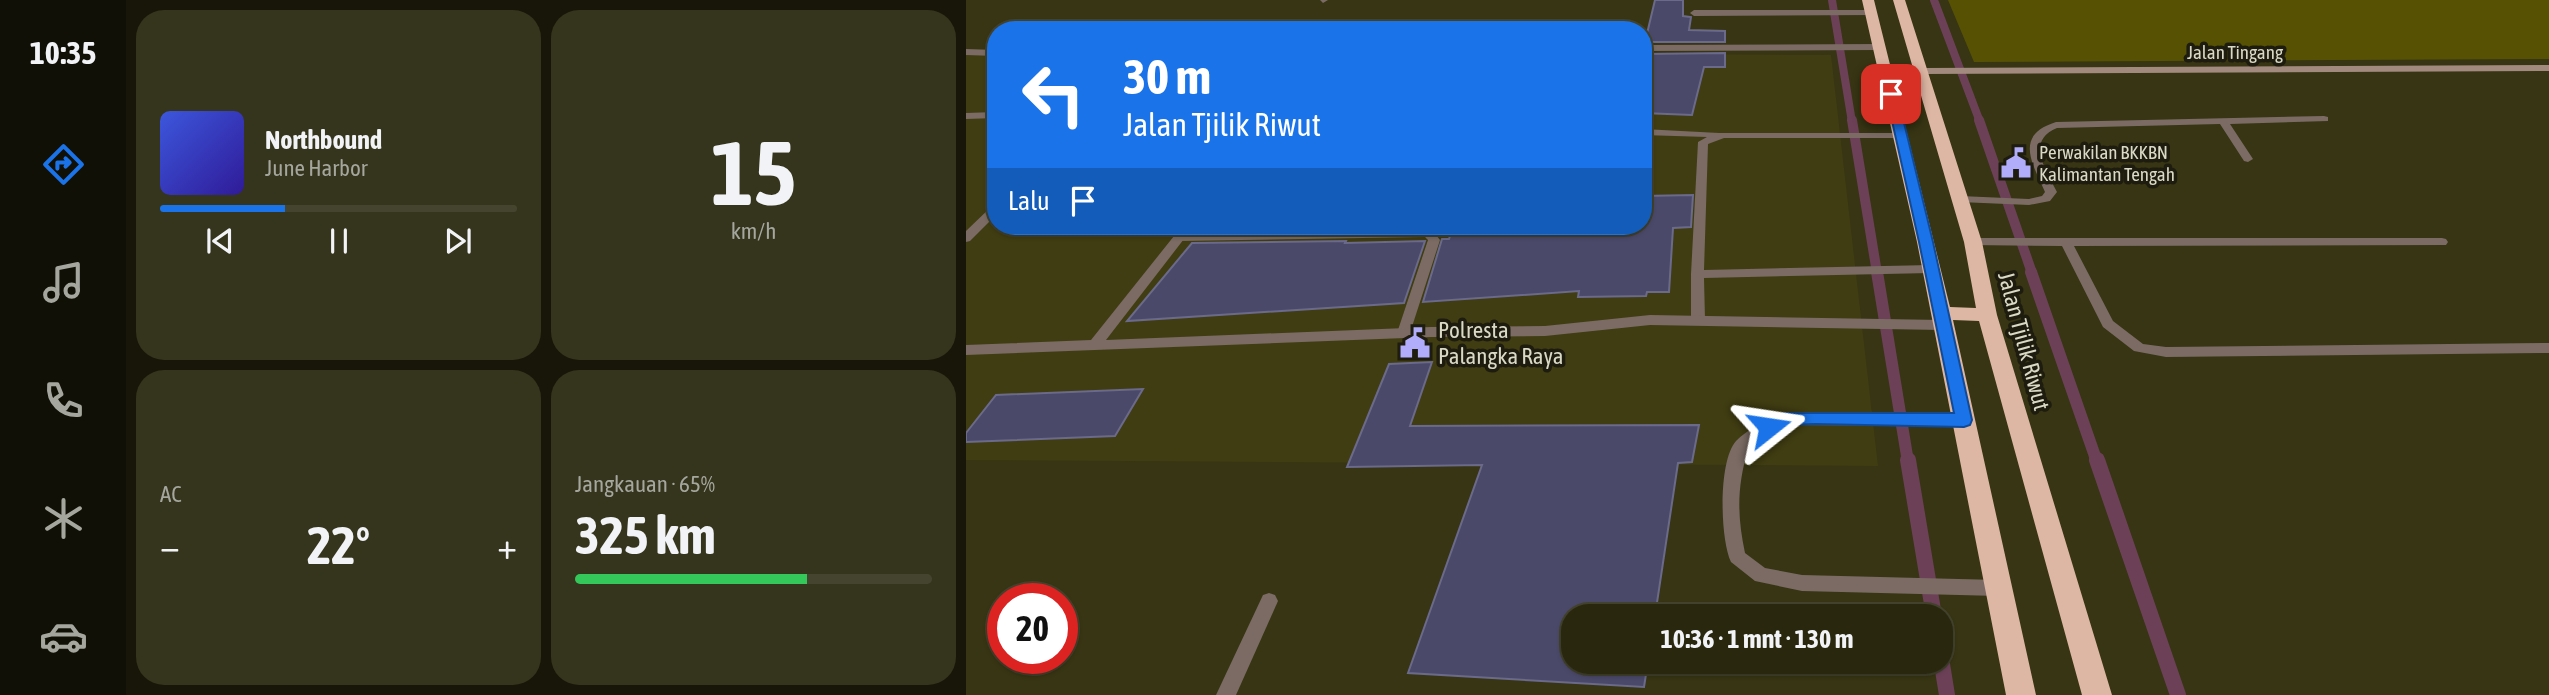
<!DOCTYPE html>
<html lang="id">
<head>
<meta charset="utf-8">
<style>
  body { margin:0; font-family:"Asap Condensed",sans-serif; background:#35341c; color:#f1f3f6; height:100vh; display:flex; flex-direction:column; font-size:26px; white-space:nowrap }
  * { box-sizing:border-box; margin:0 }
  p { font-size:23px; color:#a5a69e }
  .icon { flex:none; width:38px; height:38px; fill:none; stroke:currentColor; stroke-width:2; stroke-linecap:round; stroke-linejoin:round }
  .map { position:relative; flex:1; overflow:hidden }
  .side { display:flex; flex-direction:column; gap:10px; padding:10px; background:#171608; width:840px }
  .side>* { flex:none }
  .hud { position:absolute; left:21px; top:21px; width:665px; height:214px; border-radius:28px; box-shadow:0 2px 5px #0004,0 0 0 2px #45442e; background:#1a73e8; color:#fff; overflow:hidden }
  .speed { position:absolute; left:21px; top:583px; display:flex; gap:14px; font-size:35px; font-weight:700; text-align:center }
  .speed>* { display:grid; place-content:center; width:91px; height:91px; border-radius:50%; background:#29280e; box-shadow:0 2px 5px #0004,0 0 0 2px #45442e; line-height:1 }
  .speed .limit { border:10px solid #d22; background:#fff; color:#111 }
  .pin { position:absolute; display:grid; place-items:center; width:60px; height:60px; color:#fff; margin:-30px; border-radius:14px; box-shadow:0 4px 10px #0006 }
  .me { position:absolute; width:77px; margin:-38px; rotate:75deg; stroke-linejoin:round; filter:drop-shadow(0 0 5px #0008) }
  .turn { display:flex; align-items:center; gap:24px; height:147px; padding:0 21px; font-size:32px }
  .turn .icon { width:91px; height:91px; stroke-width:2.5 }
  .turn b { display:block; font-size:49px; line-height:60px }
  .then { display:flex; align-items:center; height:66px; padding:0 21px; background:#0003; gap:14px; font-size:26px }
  .big { font-size:52px; font-weight:700; line-height:1.1 }
  .side .card { flex:1; display:flex; flex-direction:column; justify-content:center; gap:10px; min-width:0; padding:0 24px; border-radius:28px; background:#35341c }
  .side .dial { align-items:center; gap:0 }
  .dial b { font-size:91px; line-height:1 }
  .song { display:flex; align-items:center; gap:21px }
  .cover { width:84px; height:84px; border-radius:10px; background:linear-gradient(135deg,hsl(230 70% 55%),hsl(250 70% 35%)) }
  .played { height:7px; border-radius:4px; background:linear-gradient(90deg,#1a73e8 35%,#45442e 35%) }
  .keys { display:flex; justify-content:space-around; direction:ltr }
  .heat { display:flex; justify-content:space-between; align-items:center; font-size:38px; direction:ltr }
  .charge { height:10px; border-radius:5px; background:linear-gradient(90deg,#34c759 65%,#45442e 0) }
  .side .tiles { flex:1; display:grid; gap:10px; grid-template-columns:repeat(2,1fr) }
  .trip { position:absolute; left:595px; top:604px; width:392px; height:70px; border-radius:28px; background:#29280e; box-shadow:0 2px 5px #0004,0 0 0 2px #45442e; font-weight:700; line-height:70px; text-align:center }
  main { display:flex; flex:1; min-height:0 }
  .tabs { display:flex; flex-direction:column; width:126px; justify-content:space-around; align-items:center; background:#101006; color:#a5a69e }
  .tabs .icon { width:49px; height:49px }
  .tabs .on { color:#1a73e8 }
  .tabs b { font-size:32px; color:#f1f3f6 }
  .map>svg:first-child { display:block }
  .built { fill:#403d12 }
  .green { fill:#575203 }
  .lines { fill:none; stroke-linecap:round; stroke-linejoin:round }
  .stream-far3 { stroke:#6c4157; stroke-width:8 }
  .stream-far2 { stroke:#6c4157; stroke-width:10 }
  .stream-far1 { stroke:#6c4157; stroke-width:12 }
  .stream { stroke:#6c4157; stroke-width:16 }
  .building { fill:#4b4969; stroke:#6b6a8b; stroke-width:2 }
  .lane { fill:#7b6b64; fill-rule:evenodd }
  .street { fill:#7b6b64; fill-rule:evenodd }
  .secondary { fill:#a38a7e; fill-rule:evenodd }
  .highway { fill:#ddb6a4; fill-rule:evenodd }
  .route { fill:#1a73e8; stroke:#114b97; stroke-width:2 }
  .labels { text-anchor:middle; dominant-baseline:central; stroke-width:7; stroke-linejoin:round; paint-order:stroke }
  .far-street-label { font-size:19px; fill:#dad9c6; stroke:#1d1c0e }
  .far-poi-label { font-size:19px; fill:#dad9c6; stroke:#1d1c0e; text-anchor:start }
  .poi-label { font-size:23px; fill:#dad9c6; stroke:#1d1c0e; text-anchor:start }
  .street-label { font-size:23px; fill:#dad9c6; stroke:#1d1c0e }
</style>
</head>
<body>
<main>
<nav class="tabs">
<b>10:35</b>
<svg class="icon on" aria-label="directions" viewBox="0 0 24 24"><path d="M12 3l9 9-9 9-9-9zM9 14v-3h6M13 9l2 2-2 2"/></svg>
<svg class="icon" aria-label="music" viewBox="0 0 24 24"><path d="M9 18V5l10-2v13"/><circle cx="6" cy="18" r="3"/><circle cx="16" cy="16" r="3"/></svg>
<svg class="icon" aria-label="phone" viewBox="0 0 24 24"><path d="M5 4h4l2 5-3 2q2 4 5 5l2-3 5 2v4C11 20 4 13 5 4z"/></svg>
<svg class="icon" aria-label="climate" viewBox="0 0 24 24"><path d="M12 3v18M4 7l16 10M4 17L20 7"/></svg>
<svg class="icon" aria-label="car" viewBox="0 0 24 24"><path d="M5 17H2v-5l4-1 3-4h7l3 4 3 1v5h-3M9 17h6M6 11h13"/><circle cx="7" cy="17" r="2"/><circle cx="17" cy="17" r="2"/></svg>
</nav>
<section class="side">
<div class="tiles">
<div class="card">
<div class="song"><i class="cover"></i><div><b>Northbound</b><p>June Harbor</p></div></div>
<div class="played"></div>
<div class="keys"><svg class="icon" aria-label="previous" viewBox="0 0 24 24"><path d="M18 5L8 12l10 7zM5 5v14"/></svg><svg class="icon" aria-label="pause" viewBox="0 0 24 24"><path d="M8 5v14M16 5v14"/></svg><svg class="icon" aria-label="next" viewBox="0 0 24 24"><path d="M6 5l10 7-10 7zM19 5v14"/></svg></div>
</div>
<div class="card dial"><b>15</b><p>km/h</p></div>
<div class="card"><p>AC</p>
<div class="heat"><a>−</a><b class="big">22°</b><a>+</a></div>
</div>
<div class="card"><p>Jangkauan · 65%</p><b class="big">325 km</b><div class="charge"></div></div>
</div>
</section>
<div class="map">
<svg width="1583" height="695" viewBox="0 0 1583 695">
  <rect width="100%" height="100%" fill="#373513"/>
  <polygon class="built" points="0,52 30,52 30,226 677,226 677,54 865,55 912,466 0,460"/>
  <polygon class="green" points="982,0 1583,0 1583,59 1008,62"/>
  <g class="lines">
    <g class="stream-far3">
      <polyline points="866,0 886,122"/>
      <polyline points="968,0 1014,122"/>
    </g>
    <g class="stream-far2">
      <polyline points="886,120 911,273"/>
      <polyline points="1013,120 1066,273"/>
    </g>
    <g class="stream-far1">
      <polyline points="911,272 942,462"/>
      <polyline points="1065,272 1131,462"/>
    </g>
    <g class="stream">
      <polyline points="942,460 968,616"/>
      <polyline points="1131,460 1212,695"/>
      <polyline points="975,658 981,695"/>
    </g>
  </g>
  <g class="building">
    <polygon points="689,0 717,0 717,16 725,17 723,30 759,31 759,42 679,42"/>
    <polygon points="759,53 759,67 738,67 726,115 677,113 677,54"/>
    <polygon points="727,195 725,227 707,228 703,292 681,292 680,296 612,297 613,291 457,302 476,239 483,239 487,226 677,226 677,196"/>
    <polygon points="261,226 388,226 258,230"/>
    <polygon points="380,241 379,243 459,241 438,303 161,321 226,243"/>
    <polygon points="466,362 444,426 733,425 726,462 712,463 689,616 607,616 607,662 682,662 678,687 442,673 516,465 381,467 423,364"/>
    <polygon points="177,389 149,436 0,442 0,433 30,395"/>
  </g>
  <g class="lines">
    <g class="lane">
      <polygon points="905,10 909,13 908,15 728,16 724,13 728,10"/>
      <path d="M 1358,116 L 1362,117 L 1362,121 L 1264,124 L 1287,159 L 1282,162 L 1278,161 L 1254,124 L 1091,128 C 1059,141 1080,170 1091,192 L 1084,201 L 1063,205 L 994,202 L 988,199 L 994,196 L 1063,199 L 1076,196 L 1079,192 C 1066,163 1048,135 1090,122 Z"/>
      <polygon points="677,129 753,133 939,133 939,137 935,138 758,138 742,144 738,270 965,265 971,269 965,273 738,278 739,320 732,325 727,323 725,320 725,274 732,142 741,137 677,135"/>
      <polygon points="408,226 418,226 419,230 463,230 467,231 474,240 443,336 438,338 431,333 462,240 459,237 213,241 207,237 213,233 406,230"/>
      <polygon points="1007,238 1476,238 1480,239 1482,242 1480,245 1108,246 1147,321 1177,344 1200,347 1583,343 1583,353 1200,357 1168,351 1137,327 1096,246 1003,245 1001,242 1003,239"/>
      <path d="M 817,413 L 997,414 L 1002,416 L 1005,420 L 1002,424 L 997,426 L 820,425 L 782,449 C 771,487 771,515 779,553 L 799,568 L 836,575 L 1032,580 L 1038,582 L 1041,588 L 1038,594 L 1032,596 L 836,591 L 789,581 L 765,562 C 754,539 752,461 770,441 C 781,430 802,418 817,413 Z"/>
      <polygon points="303,593 309,595 312,601 270,695 250,695 297,595"/>
    </g>
    <g class="street">
      <polygon points="354,0 362,0 357,3"/>
      <polygon points="677,45 914,44 919,47 914,50 677,51"/>
      <polygon points="0,49 30,50 30,56 0,55"/>
      <polygon points="30,112 30,118 0,119 0,113"/>
      <polygon points="30,205 30,215 4,241 0,242 0,231 26,206"/>
      <polygon points="216,226 228,226 140,340 465,327 579,326 684,315 976,320 983,325 976,330 684,325 579,336 465,337 0,355 0,345 125,340"/>
    </g>
    <polygon class="secondary" points="1583,65 1583,71 956,74 951,71 956,68"/>
    <polygon class="highway" points="896,0 908,0 984,307 1010,308 998,242 927,0 939,0 1016,242 1031,315 1146,695 1116,695 1013,321 987,320 1070,695 1040,695 951,242"/>
  </g>
  <polygon class="route" points="925,91 931,94 967,242 1006,420 1004,425 998,427 849,424 820,425 803,434 797,432 795,427 797,422 817,413 988,413 953,242 920,94"/>
  <defs>
    <g id="civic-bare" transform="scale(2.415)"><path d="M-.6-6.5H3V-4.5H.6V-3L4-1V1h2V6H-6V1h2V-1L-.6-3ZM-1.2 2.5V6h2.4V2.5Z" fill="#b1adfa" stroke="#1d1c0e" stroke-width="2.5" paint-order="stroke"/></g>
  </defs>
  <g fill-rule="evenodd">
    <use href="#civic-bare" x="1050" y="163"/>
    <use href="#civic-bare" x="449" y="343"/>
  </g>
  <g class="labels">
    <g class="far-street-label">
      <text x="1269" y="52">Jalan Tingang</text>
    </g>
    <g class="far-poi-label">
      <text x="1073" y="152">Perwakilan BKKBN<tspan x="1073" dy="22">Kalimantan Tengah</tspan></text>
    </g>
    <g class="poi-label">
      <text x="472" y="330">Polresta<tspan x="472" dy="26">Palangka Raya</tspan></text>
    </g>
    <g class="street-label">
      <text transform="translate(1058 341) rotate(75)">Jalan Tjilik Riwut</text>
    </g>
  </g>
</svg>
<div class="speed"><div class="limit">20</div></div>
<div class="pin" style="left:925px;top:94px;background:#d93025"><svg class="icon" aria-label="arrive" viewBox="0 0 24 24"><path d="M6 21V4h12l-3 4 3 4H6"/></svg></div>
<svg class="me" style="left:803px;top:427px" viewBox="-20 -20 40 40"><path d="M0-17L14 15 0 8-14 15z" fill="#1a73e8" stroke="#fff" stroke-width="4"/></svg>
<div class="trip">10:36 · 1 mnt · 130 m</div>
<div class="hud">
<div class="turn"><svg class="icon" aria-label="left" viewBox="0 0 24 24"><path d="M17 20v-9H6M10 6l-5 5 5 5"/></svg><div><b>30 m</b>Jalan Tjilik Riwut</div></div>
<div class="then">Lalu<svg class="icon" aria-label="arrive" viewBox="0 0 24 24"><path d="M6 21V4h12l-3 4 3 4H6"/></svg></div>
</div>
</div>
</main>
</body>
</html>
